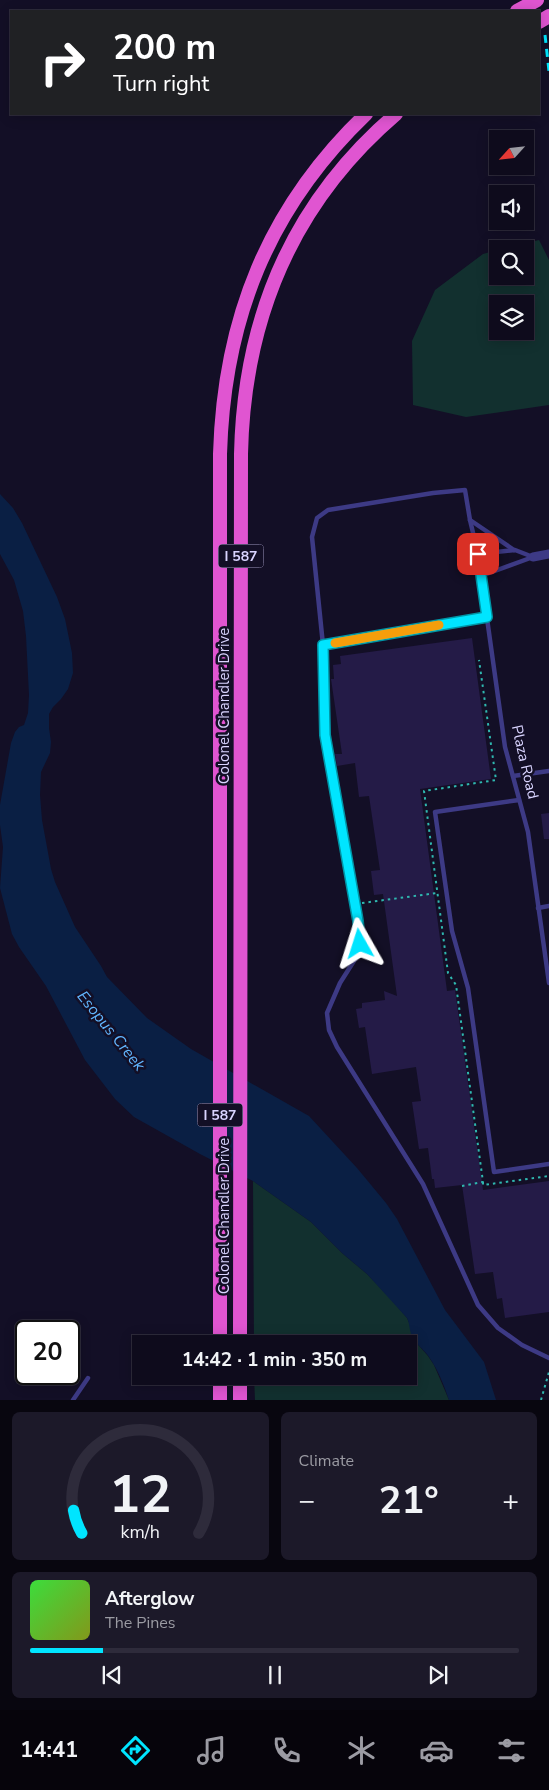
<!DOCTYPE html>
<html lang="en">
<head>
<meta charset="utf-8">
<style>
  body { margin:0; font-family:"Nunito Sans",sans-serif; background:#1c1929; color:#f1f3f6; height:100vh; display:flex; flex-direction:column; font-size:19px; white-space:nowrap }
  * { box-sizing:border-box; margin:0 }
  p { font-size:16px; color:#9b9ba3 }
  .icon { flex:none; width:28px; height:28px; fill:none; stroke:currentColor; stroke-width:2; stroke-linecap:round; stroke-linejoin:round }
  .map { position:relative; height:1400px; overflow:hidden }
  .panel { display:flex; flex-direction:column; gap:12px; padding:12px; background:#08060f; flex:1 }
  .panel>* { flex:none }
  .hud { position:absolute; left:10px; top:10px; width:530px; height:105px; border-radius:0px; box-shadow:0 2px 12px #0003,0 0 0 1px #2e2b3b; background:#202124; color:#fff; overflow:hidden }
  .needle { width:32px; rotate:243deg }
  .buttons { position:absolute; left:489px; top:130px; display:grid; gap:10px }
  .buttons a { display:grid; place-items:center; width:45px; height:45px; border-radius:0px; background:#0e0b1c; box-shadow:0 2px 12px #0003,0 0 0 1px #2e2b3b; font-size:25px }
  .speed { position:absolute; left:15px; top:1320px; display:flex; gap:10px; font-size:25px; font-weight:700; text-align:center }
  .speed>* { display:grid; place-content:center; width:65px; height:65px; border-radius:50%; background:#0e0b1c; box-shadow:0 2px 12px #0003,0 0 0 1px #2e2b3b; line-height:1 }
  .speed .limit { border:2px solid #111; border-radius:8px; background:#fff; color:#111 }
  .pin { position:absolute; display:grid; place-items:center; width:42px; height:42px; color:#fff; margin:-21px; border-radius:10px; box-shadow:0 2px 8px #0006 }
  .me { position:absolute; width:55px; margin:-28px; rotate:354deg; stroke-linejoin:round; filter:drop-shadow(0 0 4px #0008) }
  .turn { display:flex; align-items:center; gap:18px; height:105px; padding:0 20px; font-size:22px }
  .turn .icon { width:65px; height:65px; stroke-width:2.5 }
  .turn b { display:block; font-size:35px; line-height:42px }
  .big { font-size:38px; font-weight:700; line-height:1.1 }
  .panel .tile { flex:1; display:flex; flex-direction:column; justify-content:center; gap:8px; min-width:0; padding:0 18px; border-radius:8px; background:#1c1929 }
  .panel .dial { align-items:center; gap:0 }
  .dial svg { height:130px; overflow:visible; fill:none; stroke:#2e2b3b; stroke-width:7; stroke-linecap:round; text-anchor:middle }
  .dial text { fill:#f1f3f6; stroke:none }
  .song { display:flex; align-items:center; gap:15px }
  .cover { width:60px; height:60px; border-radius:8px; background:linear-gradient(135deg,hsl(120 70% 55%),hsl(70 70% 35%)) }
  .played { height:5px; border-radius:2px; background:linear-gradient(90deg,#00e5ff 15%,#2e2b3b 15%) }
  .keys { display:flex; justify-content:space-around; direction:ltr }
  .heat { display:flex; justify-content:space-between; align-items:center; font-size:28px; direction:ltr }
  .panel .tiles { flex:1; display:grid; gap:12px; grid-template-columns:1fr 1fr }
  .tile:last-child { grid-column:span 2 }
  .trip { position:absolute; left:132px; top:1335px; width:285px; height:50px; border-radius:0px; background:#0e0b1c; box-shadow:0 2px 12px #0003,0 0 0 1px #2e2b3b; font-weight:700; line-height:50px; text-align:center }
  .dock { display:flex; height:80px; justify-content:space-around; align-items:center; background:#06040b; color:#9b9ba3 }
  .dock .icon { width:35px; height:35px }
  .dock .active { color:#00e5ff }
  .dock b { font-size:22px; color:#f1f3f6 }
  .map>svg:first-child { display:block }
  .green { fill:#12302f; fill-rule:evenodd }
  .water { fill:#0a1f44 }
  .building { fill:#241b47 }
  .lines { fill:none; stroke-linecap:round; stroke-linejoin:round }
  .path { stroke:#2fb8b0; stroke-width:2; stroke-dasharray:2.5 4; stroke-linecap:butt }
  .service { stroke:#3d3a85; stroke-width:4.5 }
  .minor { stroke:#3d3a85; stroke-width:9 }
  .trunk { stroke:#e055d1; stroke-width:14 }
  .rail { stroke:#00e5ff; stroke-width:3; stroke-dasharray:8 6; stroke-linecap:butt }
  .route-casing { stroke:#0095a6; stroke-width:12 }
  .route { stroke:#00e5ff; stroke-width:9 }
  .slow { stroke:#f59e0b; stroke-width:9 }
  .labels { text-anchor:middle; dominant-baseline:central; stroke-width:5; stroke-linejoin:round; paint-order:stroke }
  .shield { fill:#130f26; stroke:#9e99be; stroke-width:1 }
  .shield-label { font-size:14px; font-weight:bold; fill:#d9d4ff }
  .street-label { font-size:15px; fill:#d9d4ff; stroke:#130f26 }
  .water-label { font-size:16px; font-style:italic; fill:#62b6ff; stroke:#130f26 }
</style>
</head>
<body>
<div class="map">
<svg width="549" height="1400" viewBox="0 0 549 1400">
  <rect width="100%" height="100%" fill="#130f26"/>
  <g class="green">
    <path d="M 539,240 L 549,260 L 549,405 L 466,417 L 413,405 L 412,341 L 435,290 L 483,254 L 497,250 L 498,276 L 525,276 L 525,249 L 503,249 ZM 498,304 L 525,304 L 525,331 L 498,331 Z"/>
    <polygon points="253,1181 311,1222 342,1253 367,1274 391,1299 407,1318 411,1327 411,1334 413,1339 428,1356 434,1365 449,1400 255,1400 254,1376 409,1376 409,1344 254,1344"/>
  </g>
  <path class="water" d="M 0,494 L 13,508 L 22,523 L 57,597 L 65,619 L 72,653 L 73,673 L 68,689 L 61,699 L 53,707 L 49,714 L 49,728 L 51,742 L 50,753 L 41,772 L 40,795 L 42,820 L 51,869 L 55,882 L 75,927 L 101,966 L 107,977 L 147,1018 L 191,1049 L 309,1116 L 357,1168 L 386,1203 L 397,1219 L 445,1310 L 484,1362 L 496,1400 L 449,1400 C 444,1385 438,1370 429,1357 C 425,1350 415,1344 412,1336 C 409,1330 410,1324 407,1318 L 367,1274 L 342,1253 L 311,1222 L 253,1181 L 200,1154 L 134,1117 L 115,1099 L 85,1060 L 46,986 L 19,947 L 12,934 L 0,888 L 3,847 L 0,825 L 0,805 L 11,743 L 15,732 L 19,727 L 24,725 L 28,713 L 29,695 L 26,636 L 23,611 L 14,580 L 0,554 Z"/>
  <g class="building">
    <polygon points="472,638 491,779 420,789 447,991 455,990 483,1190 549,1181 549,1312 505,1318 502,1298 497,1299 493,1272 475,1274 462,1185 435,1188 434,1179 432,1179 428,1148 419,1149 412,1102 421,1101 416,1067 372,1074 365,1027 359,1028 356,1009 362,1008 362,1003 385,1000 384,991 397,996 383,894 374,895 371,871 380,870 369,796 359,797 355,763 337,766 335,754 342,754 331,679 334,679 333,665 341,664 340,656"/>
    <polygon points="549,813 549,839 544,839 541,814"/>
  </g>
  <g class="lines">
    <g class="path">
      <polyline points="362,903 437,893"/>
      <polyline points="483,1182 483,1185 549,1176"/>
      <polyline points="462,1186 483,1182 456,985 448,973 424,791 496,780 479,660"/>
      <polyline points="541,1400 549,1372"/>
    </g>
    <g class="service">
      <polyline points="470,520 514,550"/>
      <polyline points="478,554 515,550 533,557"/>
      <polyline points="481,576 533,557"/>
      <polyline points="323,645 487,617"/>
      <polyline points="513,776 549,771"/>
      <polyline points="519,800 435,812 452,931 468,988 494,1172 549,1164"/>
      <polyline points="538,908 549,906"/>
      <polyline points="549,983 528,832 505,747 478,554 470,520 465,490 433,493 328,510 317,518 312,537 323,645 325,735 358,921 359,953 340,983 327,1013 329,1030 337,1047 423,1184 478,1305 498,1328 522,1345 549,1358"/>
      <polyline points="73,1400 88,1378"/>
    </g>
    <polyline class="minor" points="533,557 549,554"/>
    <g class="trunk">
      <polyline points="517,11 537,0"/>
      <polyline points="539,22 549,16"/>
      <path d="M 220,1344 L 220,454 C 224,319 268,208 366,114"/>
      <path d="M 240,1344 L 241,454 C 244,318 292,203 396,114"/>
      <polyline points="220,1400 220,1376"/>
      <polyline points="240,1400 240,1376"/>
    </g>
    <polyline class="rail" points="545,35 549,71"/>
  </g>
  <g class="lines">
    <g class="route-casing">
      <polyline id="route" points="360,944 358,921 325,735 323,645 487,617 478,554"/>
    </g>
    <use href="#route" class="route"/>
    <polyline class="slow" points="335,643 439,625"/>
  </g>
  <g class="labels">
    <g class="shield">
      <rect x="218.5" y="544.5" width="45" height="23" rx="4"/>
      <rect x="197.5" y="1103.5" width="45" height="23" rx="4"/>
    </g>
    <g class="shield-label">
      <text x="241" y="556">I 587</text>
      <text x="220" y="1115">I 587</text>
    </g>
    <g class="street-label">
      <text transform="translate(224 706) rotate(-90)">Colonel Chandler Drive</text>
      <text transform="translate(525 762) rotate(77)">Plaza Road</text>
      <text transform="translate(224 1216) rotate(-90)">Colonel Chandler Drive</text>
    </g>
    <g class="water-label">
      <text transform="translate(111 1031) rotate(51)">Esopus Creek</text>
    </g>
  </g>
</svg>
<div class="buttons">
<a><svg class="needle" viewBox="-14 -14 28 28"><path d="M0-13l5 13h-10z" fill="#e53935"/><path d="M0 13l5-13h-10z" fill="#9b9ba3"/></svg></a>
<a><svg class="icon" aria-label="sound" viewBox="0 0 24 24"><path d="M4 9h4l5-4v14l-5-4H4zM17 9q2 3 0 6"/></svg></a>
<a><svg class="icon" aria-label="search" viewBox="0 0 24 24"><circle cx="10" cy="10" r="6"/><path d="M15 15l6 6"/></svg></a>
<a><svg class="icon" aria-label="layers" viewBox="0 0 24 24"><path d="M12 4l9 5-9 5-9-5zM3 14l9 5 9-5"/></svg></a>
</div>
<div class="speed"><div class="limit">20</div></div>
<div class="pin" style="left:478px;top:554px;background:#d93025"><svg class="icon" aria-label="arrive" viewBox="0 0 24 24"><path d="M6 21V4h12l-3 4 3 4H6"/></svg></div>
<svg class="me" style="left:360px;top:944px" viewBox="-20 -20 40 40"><path d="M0-17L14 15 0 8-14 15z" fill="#00e5ff" stroke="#fff" stroke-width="4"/></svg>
<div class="trip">14:42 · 1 min · 350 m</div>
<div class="hud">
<div class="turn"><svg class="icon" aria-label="right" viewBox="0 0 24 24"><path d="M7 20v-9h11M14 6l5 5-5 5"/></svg><div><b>200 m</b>Turn right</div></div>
</div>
</div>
<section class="panel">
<div class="tiles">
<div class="tile dial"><svg viewBox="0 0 100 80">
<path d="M14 69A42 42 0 1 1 86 69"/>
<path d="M14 69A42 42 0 0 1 9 55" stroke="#00e5ff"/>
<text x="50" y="56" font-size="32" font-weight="700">12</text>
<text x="50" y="72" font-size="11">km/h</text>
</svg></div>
<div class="tile"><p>Climate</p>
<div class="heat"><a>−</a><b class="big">21°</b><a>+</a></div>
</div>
<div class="tile">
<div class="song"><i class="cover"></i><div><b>Afterglow</b><p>The Pines</p></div></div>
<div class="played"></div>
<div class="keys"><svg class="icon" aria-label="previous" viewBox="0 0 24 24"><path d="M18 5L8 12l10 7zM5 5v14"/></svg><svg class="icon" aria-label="pause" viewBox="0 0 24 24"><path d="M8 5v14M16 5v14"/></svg><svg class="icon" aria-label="next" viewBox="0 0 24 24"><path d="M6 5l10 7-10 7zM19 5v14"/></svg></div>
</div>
</div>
</section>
<nav class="dock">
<b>14:41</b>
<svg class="icon active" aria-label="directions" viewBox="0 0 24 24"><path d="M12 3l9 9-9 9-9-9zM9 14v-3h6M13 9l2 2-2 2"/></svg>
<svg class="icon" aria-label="music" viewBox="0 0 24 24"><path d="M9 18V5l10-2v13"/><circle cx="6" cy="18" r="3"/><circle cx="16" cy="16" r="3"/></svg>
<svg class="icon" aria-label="phone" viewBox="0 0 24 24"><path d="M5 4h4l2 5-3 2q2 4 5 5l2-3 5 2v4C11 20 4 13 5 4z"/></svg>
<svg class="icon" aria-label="climate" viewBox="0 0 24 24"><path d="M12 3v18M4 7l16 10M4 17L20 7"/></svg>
<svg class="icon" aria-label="car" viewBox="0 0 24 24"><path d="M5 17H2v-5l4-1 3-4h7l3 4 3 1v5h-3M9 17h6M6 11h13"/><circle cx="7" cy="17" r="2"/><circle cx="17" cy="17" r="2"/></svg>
<svg class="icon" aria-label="filters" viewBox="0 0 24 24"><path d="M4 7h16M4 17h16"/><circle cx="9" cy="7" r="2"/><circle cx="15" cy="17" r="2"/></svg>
</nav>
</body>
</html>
